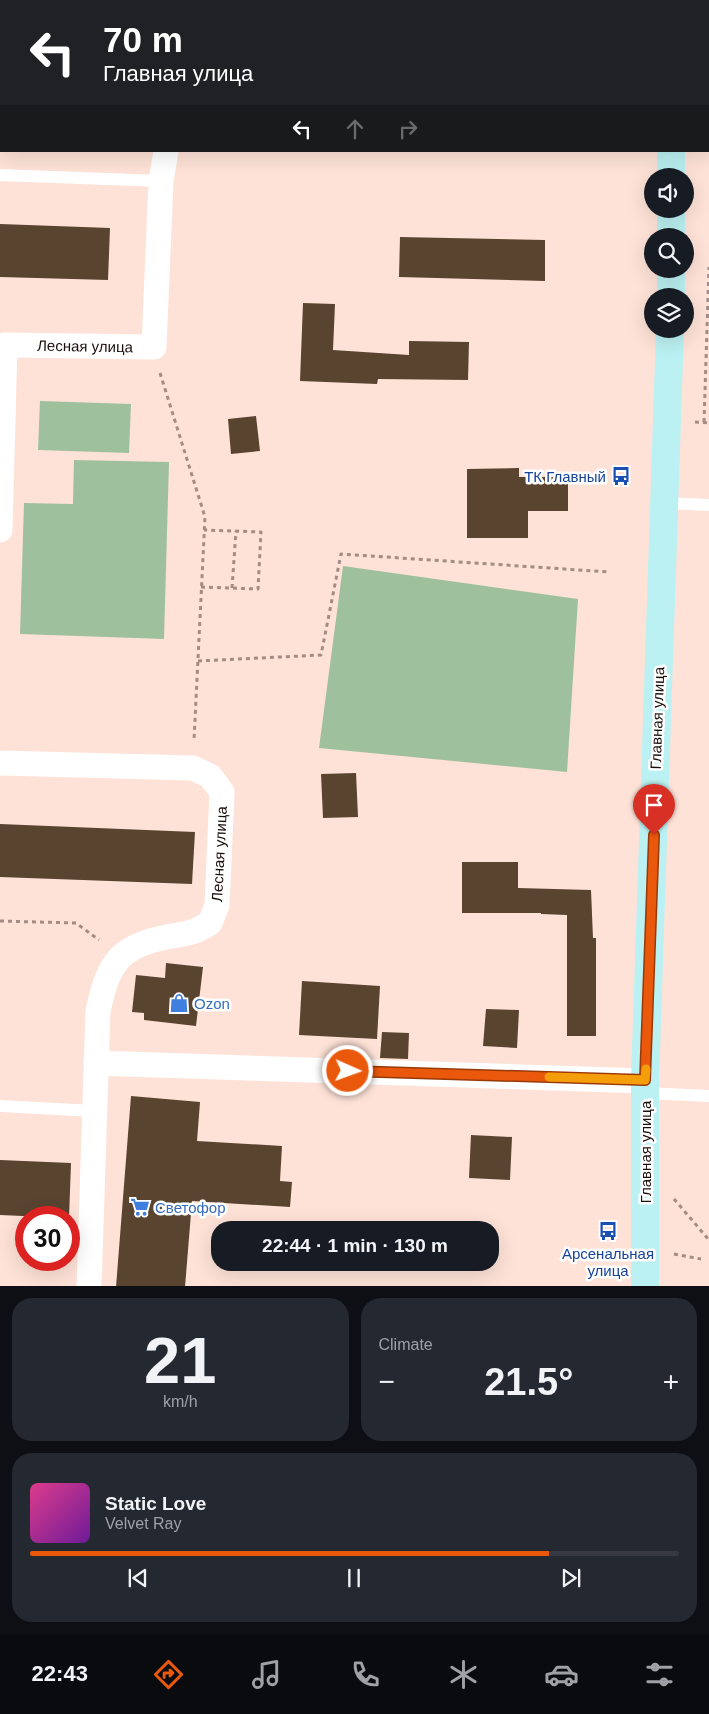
<!DOCTYPE html>
<html lang="en">
<head>
<meta charset="utf-8">
<style>
  body { margin:0; font-family:Arial,sans-serif; background:#242831; color:#f1f3f6; height:100vh; display:flex; flex-direction:column; font-size:19px; white-space:nowrap }
  * { box-sizing:border-box; margin:0 }
  p { font-size:16px; color:#9ea1a6 }
  .icon { flex:none; width:28px; height:28px; fill:none; stroke:currentColor; stroke-width:2; stroke-linecap:round; stroke-linejoin:round }
  .map { position:relative; height:1286px; overflow:hidden }
  .sheet { display:flex; flex-direction:column; gap:12px; padding:12px; background:#0d0f14; flex:1 }
  .sheet>* { flex:none }
  .top-card { position:absolute; left:0px; top:0px; width:710px; height:152px; box-shadow:0 5px 20px #0002; background:#202124; color:#fff; overflow:hidden }
  .tools { position:absolute; left:644px; top:168px; display:grid; gap:10px }
  .tools a { display:grid; place-items:center; width:50px; height:50px; border-radius:50%; background:#171b24; box-shadow:0 5px 20px #0002; font-size:25px }
  .speed { position:absolute; left:15px; top:1206px; display:flex; gap:10px; font-size:25px; font-weight:700; text-align:center }
  .speed>* { display:grid; place-content:center; width:65px; height:65px; border-radius:50%; background:#171b24; box-shadow:0 5px 20px #0002; line-height:1 }
  .speed .limit { border:8px solid #d22; background:#fff; color:#111 }
  .pin { position:absolute; display:grid; place-items:center; width:42px; height:42px; color:#fff; margin:-51px -21px; border-radius:50% 50% 50% 0; rotate:-45deg; box-shadow:0 0 5px #0007 }
  .pin .icon { rotate:45deg }
  .me { position:absolute; width:55px; margin:-28px; rotate:92deg; stroke-linejoin:round; filter:drop-shadow(0 0 4px #0008) }
  .turn { display:flex; align-items:center; gap:18px; height:105px; padding:0 20px; font-size:22px }
  .turn .icon { width:65px; height:65px; stroke-width:2.5 }
  .turn b { display:block; font-size:35px; line-height:42px }
  .lanes { display:flex; align-items:center; height:48px; padding:0 20px; background:#0003; justify-content:center; gap:25px; direction:ltr }
  .lanes .off { opacity:.35 }
  .big { font-size:38px; font-weight:800; line-height:1.1 }
  .sheet .tile { flex:1; display:flex; flex-direction:column; justify-content:center; gap:8px; min-width:0; padding:0 18px; border-radius:20px; background:#242831 }
  .sheet .dial { align-items:center; gap:0 }
  .dial b { font-size:65px; line-height:1 }
  .song { display:flex; align-items:center; gap:15px }
  .cover { width:60px; height:60px; border-radius:8px; background:linear-gradient(135deg,hsl(330 70% 55%),hsl(280 70% 35%)) }
  .played { height:5px; border-radius:2px; background:linear-gradient(90deg,#ea580c 80%,#363941 80%) }
  .keys { display:flex; justify-content:space-around; direction:ltr }
  .heat { display:flex; justify-content:space-between; align-items:center; font-size:28px; direction:ltr }
  .sheet .tiles { flex:1; display:grid; gap:12px; grid-template-columns:1fr 1fr }
  .tile:last-child { grid-column:span 2 }
  .trip { position:absolute; left:211px; top:1221px; width:288px; height:50px; border-radius:20px; background:#171b24; box-shadow:0 5px 20px #0002; font-weight:800; line-height:50px; text-align:center }
  .tab-bar { display:flex; height:80px; justify-content:space-around; align-items:center; background:#090b0e; color:#9ea1a6 }
  .tab-bar .icon { width:35px; height:35px }
  .tab-bar .current { color:#ea580c }
  .tab-bar b { font-size:22px; color:#f1f3f6 }
  .map>svg:first-child { display:block }
  .green { fill:#9fc09c }
  .building { fill:#594430 }
  .lines { fill:none; stroke-linecap:round; stroke-linejoin:round }
  .path { stroke:#a28c84; stroke-width:3; stroke-dasharray:4 4; stroke-linecap:butt }
  .service { stroke:#fff; stroke-width:12 }
  .minor { stroke:#fff; stroke-width:25 }
  .secondary { stroke:#bbf1f2; stroke-width:28 }
  .route-casing { stroke:#983908; stroke-width:12 }
  .route { stroke:#ea580c; stroke-width:9 }
  .slow { stroke:#f59e0b; stroke-width:9 }
  .labels { text-anchor:middle; dominant-baseline:central; stroke-width:5; stroke-linejoin:round; paint-order:stroke }
  .street-label { font-size:15px; fill:#1b0f0b; stroke:#fff }
  .transit-label { font-size:15px; fill:#164399; stroke:#fff; text-anchor:end }
  .shop-label { font-size:15px; fill:#366cbe; stroke:#fff; text-anchor:start }
</style>
</head>
<body>
<div class="map">
<svg width="709" height="1287" viewBox="0 0 709 1287">
  <rect width="100%" height="100%" fill="#fee2d7"/>
  <g class="green">
    <polygon points="40,401 131,404 129,453 38,450"/>
    <polygon points="74,460 169,462 164,639 20,634 24,503 73,504"/>
    <polygon points="343,566 578,599 567,772 319,748"/>
  </g>
  <g class="building">
    <polygon points="0,224 110,228 108,280 0,277"/>
    <polygon points="400,237 545,240 545,281 399,277"/>
    <polygon points="303,303 335,304 333,350 409,355 409,341 469,342 468,380 378,379 377,384 300,381"/>
    <polygon points="256,416 260,451 231,454 228,419"/>
    <polygon points="519,468 519,477 568,477 568,511 528,511 528,538 467,538 467,469"/>
    <polygon points="356,773 358,817 323,818 321,774"/>
    <polygon points="0,824 195,832 192,884 0,877"/>
    <polygon points="462,862 518,862 518,888 591,890 593,938 596,938 596,1036 567,1036 567,915 541,914 541,913 462,913"/>
    <polygon points="166,963 203,967 196,1026 144,1020 144,1013 132,1012 136,975 165,978"/>
    <polygon points="302,981 380,986 377,1039 299,1035"/>
    <polygon points="486,1009 519,1010 517,1048 483,1046"/>
    <polygon points="382,1032 409,1033 408,1059 380,1058"/>
    <polygon points="131,1096 200,1102 197,1141 282,1146 280,1181 292,1182 290,1207 192,1201 185,1287 116,1287"/>
    <polygon points="471,1135 512,1137 510,1180 469,1178"/>
    <polygon points="0,1160 71,1163 69,1218 0,1215"/>
  </g>
  <g class="lines">
    <g class="path">
      <polyline points="14,0 16,1"/>
      <polyline points="433,0 433,1"/>
      <polyline points="524,0 524,1"/>
      <polyline points="76,1 77,0"/>
      <polyline points="160,373 205,517 194,740"/>
      <polyline points="695,422 709,423"/>
      <polyline points="704,422 709,267"/>
      <polyline points="201,587 258,589 261,532 204,530"/>
      <polyline points="232,588 236,531"/>
      <polyline points="198,661 321,655 341,554 609,572"/>
      <polyline points="0,921 76,923 99,940"/>
      <polyline points="674,1199 709,1240"/>
      <polyline points="674,1254 701,1259"/>
    </g>
    <g class="service">
      <polyline points="462,0 462,1"/>
      <polyline points="107,1 108,0"/>
      <polyline points="0,23 1,24"/>
      <polyline points="0,175 161,181"/>
      <polyline points="664,503 709,505"/>
      <polyline points="646,1093 709,1096"/>
      <polyline points="0,1106 94,1111"/>
    </g>
    <g class="minor">
      <polyline points="0,530 5,345 154,347 161,181 166,151"/>
      <path d="M 0,763 L 193,768 L 210,776 L 222,792 L 217,905 L 210,923 C 192,934 187,933 167,937 C 117,946 108,966 98,1011 L 89,1287"/>
      <polyline points="96,1063 645,1081"/>
    </g>
    <g class="secondary">
      <polyline points="664,0 664,1"/>
      <polyline points="671,151 671,176"/>
      <polyline points="671,209 671,236"/>
      <polyline points="671,296 671,269"/>
      <polyline points="645,1287 645,1081 670,329"/>
    </g>
  </g>
  <g class="lines">
    <g class="route-casing">
      <polyline id="route" points="348,1071 645,1080 654,835"/>
    </g>
    <use href="#route" class="route"/>
    <polyline class="slow" points="549,1077 645,1080 646,1069"/>
  </g>
  <defs>
    <g id="bus-bare" transform="scale(1.5)"><path d="M-5-6H5V4H4V6H2V4H-2V6H-4V4H-5ZM-3.5-4V0h7V-4ZM-3.5 1.2v1.5H-2V1.2ZM2 1.2v1.5H3.5V1.2Z" fill="#1a4fb4" stroke="#fff" stroke-width="2.5" paint-order="stroke"/></g>
    <g id="shop-bare" transform="scale(1.5)"><path d="M-5-2.5h2.3a2.7 3.5 0 0 1 5.4 0H5L5.5 6h-11ZM-1.5-2.5h3a1.5 2.3 0 0 0-3 0Z" fill="#3f7fe0" stroke="#fff" stroke-width="2.5" paint-order="stroke"/></g>
    <g id="supermarket-bare" transform="scale(1.5)"><path d="M-6-5.5h2.5l.6 2H6L4.5 2H-2.5L-4.4-4H-6ZM-1.5 3.2a1.3 1.3 0 1 0 .1 0ZM3 3.2a1.3 1.3 0 1 0 .1 0Z" fill="#3f7fe0" stroke="#fff" stroke-width="2.5" paint-order="stroke"/></g>
  </defs>
  <g fill-rule="evenodd">
    <use href="#bus-bare" x="621" y="476"/>
    <use href="#shop-bare" x="179" y="1003"/>
    <use href="#supermarket-bare" x="140" y="1207"/>
    <use href="#bus-bare" x="608" y="1231"/>
  </g>
  <g class="labels">
    <g class="street-label">
      <text transform="translate(85 346) rotate(1)">Лесная улица</text>
      <text transform="translate(657 718) rotate(-88)">Главная улица</text>
      <text transform="translate(219 854) rotate(-87)">Лесная улица</text>
      <text transform="translate(645 1152) rotate(-90)">Главная улица</text>
    </g>
    <g class="transit-label">
      <text x="606" y="476">ТК Главный</text>
      <text x="608" y="1253" text-anchor="middle">Арсенальная<tspan x="608" dy="17">улица</tspan></text>
    </g>
    <g class="shop-label">
      <text x="194" y="1003">Ozon</text>
      <text x="155" y="1207">Светофор</text>
    </g>
  </g>
</svg>
<div class="tools">
<a><svg class="icon" aria-label="sound" viewBox="0 0 24 24"><path d="M4 9h4l5-4v14l-5-4H4zM17 9q2 3 0 6"/></svg></a>
<a><svg class="icon" aria-label="search" viewBox="0 0 24 24"><circle cx="10" cy="10" r="6"/><path d="M15 15l6 6"/></svg></a>
<a><svg class="icon" aria-label="layers" viewBox="0 0 24 24"><path d="M12 4l9 5-9 5-9-5zM3 14l9 5 9-5"/></svg></a>
</div>
<div class="speed"><div class="limit">30</div></div>
<div class="pin" style="left:654px;top:835px;background:#d93025"><svg class="icon" aria-label="arrive" viewBox="0 0 24 24"><path d="M6 21V4h12l-3 4 3 4H6"/></svg></div>
<svg class="me" style="left:348px;top:1071px" viewBox="-20 -20 40 40"><circle r="17" fill="#ea580c" stroke="#fff" stroke-width="3"/><path d="M0-11L8 9 0 5-8 9z" fill="#fff"/></svg>
<div class="trip">22:44 · 1 min · 130 m</div>
<div class="top-card">
<div class="turn"><svg class="icon" aria-label="left" viewBox="0 0 24 24"><path d="M17 20v-9H6M10 6l-5 5 5 5"/></svg><div><b>70 m</b>Главная улица</div></div>
<div class="lanes"><svg class="icon" aria-label="left" viewBox="0 0 24 24"><path d="M17 20v-9H6M10 6l-5 5 5 5"/></svg><svg class="icon off" aria-label="ahead" viewBox="0 0 24 24"><path d="M12 20V5M6 11l6-6 6 6"/></svg><svg class="icon off" aria-label="right" viewBox="0 0 24 24"><path d="M7 20v-9h11M14 6l5 5-5 5"/></svg></div>
</div>
</div>
<section class="sheet">
<div class="tiles">
<div class="tile dial"><b>21</b><p>km/h</p></div>
<div class="tile"><p>Climate</p>
<div class="heat"><a>−</a><b class="big">21.5°</b><a>+</a></div>
</div>
<div class="tile">
<div class="song"><i class="cover"></i><div><b>Static Love</b><p>Velvet Ray</p></div></div>
<div class="played"></div>
<div class="keys"><svg class="icon" aria-label="previous" viewBox="0 0 24 24"><path d="M18 5L8 12l10 7zM5 5v14"/></svg><svg class="icon" aria-label="pause" viewBox="0 0 24 24"><path d="M8 5v14M16 5v14"/></svg><svg class="icon" aria-label="next" viewBox="0 0 24 24"><path d="M6 5l10 7-10 7zM19 5v14"/></svg></div>
</div>
</div>
</section>
<nav class="tab-bar">
<b>22:43</b>
<svg class="icon current" aria-label="directions" viewBox="0 0 24 24"><path d="M12 3l9 9-9 9-9-9zM9 14v-3h6M13 9l2 2-2 2"/></svg>
<svg class="icon" aria-label="music" viewBox="0 0 24 24"><path d="M9 18V5l10-2v13"/><circle cx="6" cy="18" r="3"/><circle cx="16" cy="16" r="3"/></svg>
<svg class="icon" aria-label="phone" viewBox="0 0 24 24"><path d="M5 4h4l2 5-3 2q2 4 5 5l2-3 5 2v4C11 20 4 13 5 4z"/></svg>
<svg class="icon" aria-label="climate" viewBox="0 0 24 24"><path d="M12 3v18M4 7l16 10M4 17L20 7"/></svg>
<svg class="icon" aria-label="car" viewBox="0 0 24 24"><path d="M5 17H2v-5l4-1 3-4h7l3 4 3 1v5h-3M9 17h6M6 11h13"/><circle cx="7" cy="17" r="2"/><circle cx="17" cy="17" r="2"/></svg>
<svg class="icon" aria-label="filters" viewBox="0 0 24 24"><path d="M4 7h16M4 17h16"/><circle cx="9" cy="7" r="2"/><circle cx="15" cy="17" r="2"/></svg>
</nav>
</body>
</html>
